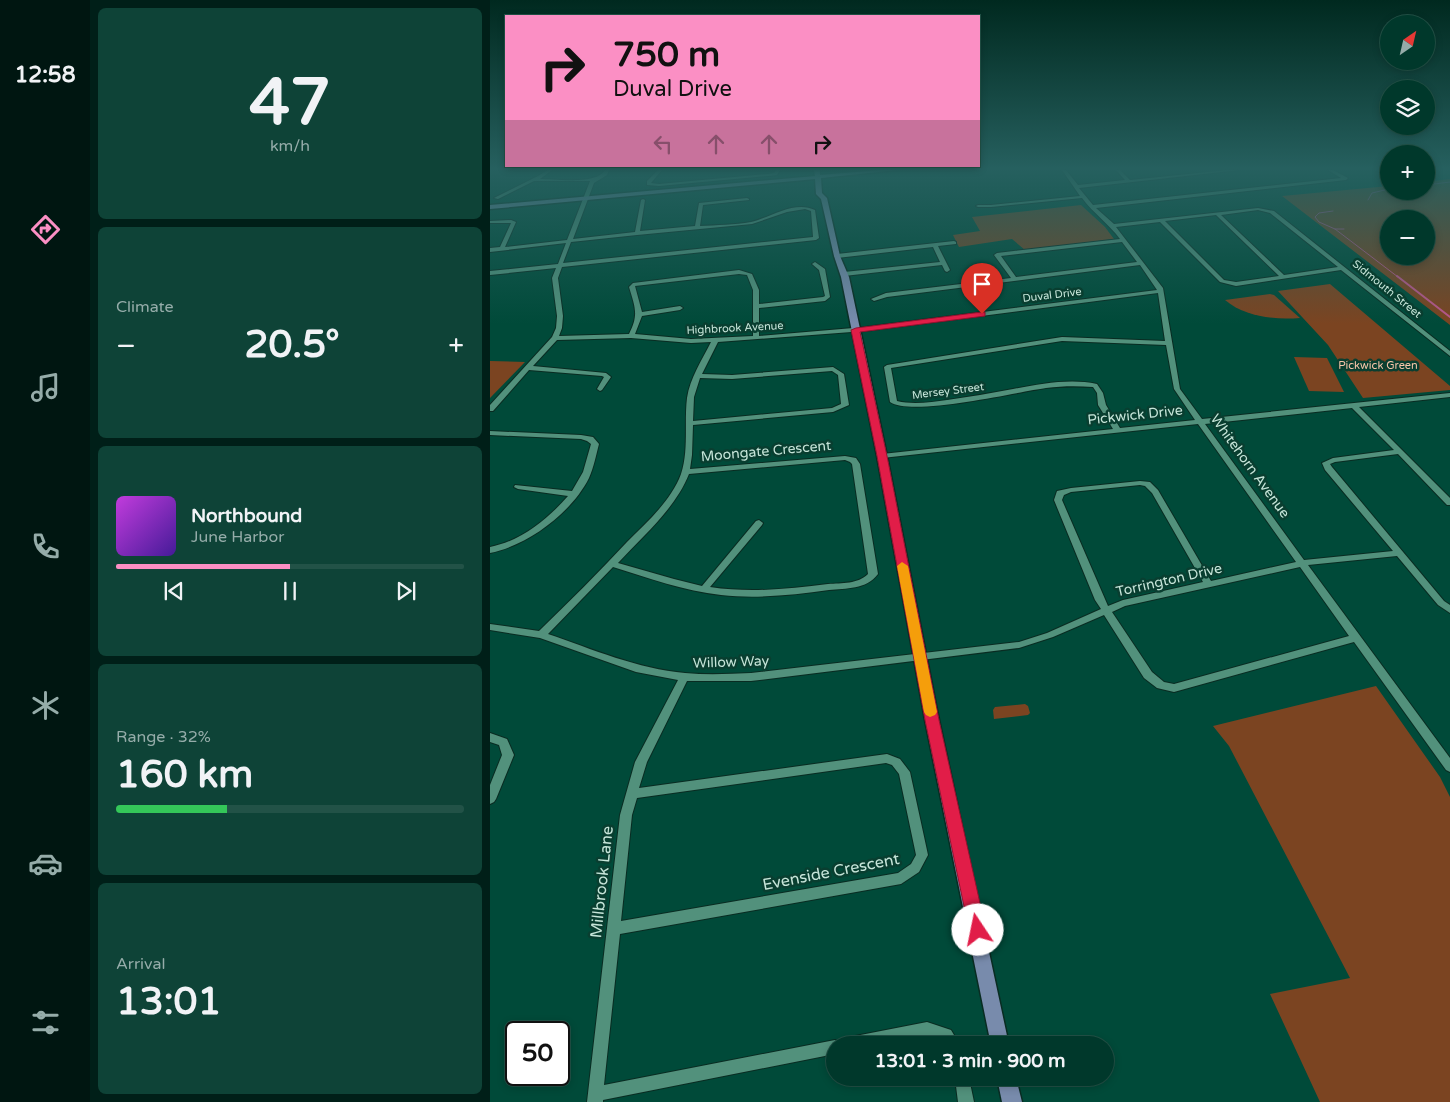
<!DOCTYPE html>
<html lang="en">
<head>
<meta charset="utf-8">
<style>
  body { margin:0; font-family:"Varela Round",sans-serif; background:#0e4337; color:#f1f3f6; height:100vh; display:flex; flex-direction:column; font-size:19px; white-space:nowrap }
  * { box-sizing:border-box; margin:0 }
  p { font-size:16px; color:#95aca9 }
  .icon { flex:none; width:28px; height:28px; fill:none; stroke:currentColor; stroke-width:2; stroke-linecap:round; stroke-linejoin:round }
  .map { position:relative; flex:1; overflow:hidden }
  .drawer { display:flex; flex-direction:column; gap:8px; padding:8px; background:#001f18; width:400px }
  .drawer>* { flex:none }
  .guide { position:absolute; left:15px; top:15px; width:475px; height:152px; border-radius:0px; box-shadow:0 2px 8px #0003,0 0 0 1px #225247; background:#fb8fc4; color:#111; overflow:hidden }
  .needle { width:32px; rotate:34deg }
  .fabs { position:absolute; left:890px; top:15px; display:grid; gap:10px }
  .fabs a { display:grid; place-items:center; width:55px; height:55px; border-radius:50%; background:#00382b; box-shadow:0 2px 8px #0003,0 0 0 1px #225247; font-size:25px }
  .speed { position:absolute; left:15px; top:1021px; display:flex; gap:10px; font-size:25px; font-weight:700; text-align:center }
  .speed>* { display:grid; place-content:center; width:65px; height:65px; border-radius:50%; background:#00382b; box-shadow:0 2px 8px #0003,0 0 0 1px #225247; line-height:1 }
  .speed .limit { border:2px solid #111; border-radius:8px; background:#fff; color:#111 }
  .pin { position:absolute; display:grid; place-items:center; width:42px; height:42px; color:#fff; margin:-51px -21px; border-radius:50% 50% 50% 0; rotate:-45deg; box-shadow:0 0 5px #0007 }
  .pin .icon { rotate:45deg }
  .me { position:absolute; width:55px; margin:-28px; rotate:349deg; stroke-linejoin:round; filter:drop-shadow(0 0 4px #0008) }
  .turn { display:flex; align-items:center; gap:18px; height:105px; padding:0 25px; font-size:22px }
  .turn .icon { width:65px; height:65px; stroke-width:2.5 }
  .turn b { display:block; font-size:35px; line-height:42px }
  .lanes { display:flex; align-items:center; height:48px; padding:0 25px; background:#0003; justify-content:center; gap:25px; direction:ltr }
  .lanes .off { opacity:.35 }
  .big { font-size:38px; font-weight:700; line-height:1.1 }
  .drawer .tile { flex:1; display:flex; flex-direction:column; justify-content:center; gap:8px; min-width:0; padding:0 18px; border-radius:8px; background:#0e4337 }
  .drawer .dial { align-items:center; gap:0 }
  .dial b { font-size:65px; line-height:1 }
  .song { display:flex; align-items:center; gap:15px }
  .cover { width:60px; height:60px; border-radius:8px; background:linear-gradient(135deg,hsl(290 70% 55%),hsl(260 70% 35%)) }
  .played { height:5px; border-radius:2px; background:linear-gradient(90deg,#fb8fc4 50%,#225247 50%) }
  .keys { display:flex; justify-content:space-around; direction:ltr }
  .heat { display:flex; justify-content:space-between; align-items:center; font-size:28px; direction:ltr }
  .charge { height:8px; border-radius:4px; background:linear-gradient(90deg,#34c759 32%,#225247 0) }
  .trip { position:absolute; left:336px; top:1036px; width:288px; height:50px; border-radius:25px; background:#00382b; box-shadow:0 2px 8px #0003,0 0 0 1px #225247; font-weight:700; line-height:50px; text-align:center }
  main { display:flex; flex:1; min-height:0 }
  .dock { display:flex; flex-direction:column; width:90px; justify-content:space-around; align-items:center; background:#001611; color:#95aca9 }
  .dock .icon { width:35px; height:35px }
  .dock .on { color:#fb8fc4 }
  .dock b { font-size:22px; color:#f1f3f6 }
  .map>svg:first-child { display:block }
  .green { fill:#7b4421; fill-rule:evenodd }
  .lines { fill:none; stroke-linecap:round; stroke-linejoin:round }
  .stream-far1 { stroke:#bb568a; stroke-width:1 }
  .stream { stroke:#bb568a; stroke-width:2 }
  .minor-casing { stroke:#092c22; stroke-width:2 }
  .major-casing { stroke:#092c22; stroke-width:3 }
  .minor { fill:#52917c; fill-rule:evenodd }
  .major { fill:#788bac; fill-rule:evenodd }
  .route { fill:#e11d48; stroke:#92132f }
  .slow { fill:#f59e0b }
  .labels { text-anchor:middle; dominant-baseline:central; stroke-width:5; stroke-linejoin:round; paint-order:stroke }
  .far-street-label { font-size:11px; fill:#c6e5d9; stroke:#093e30 }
  .far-park-label { font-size:11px; fill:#f9c6aa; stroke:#093e30 }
  .street-label { font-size:14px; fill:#c6e5d9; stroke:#093e30 }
  .near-street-label { font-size:16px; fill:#c6e5d9; stroke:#093e30 }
</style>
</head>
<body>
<main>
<nav class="dock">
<b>12:58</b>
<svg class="icon on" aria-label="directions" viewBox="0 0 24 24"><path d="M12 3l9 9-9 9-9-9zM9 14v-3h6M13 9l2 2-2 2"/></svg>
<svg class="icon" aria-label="music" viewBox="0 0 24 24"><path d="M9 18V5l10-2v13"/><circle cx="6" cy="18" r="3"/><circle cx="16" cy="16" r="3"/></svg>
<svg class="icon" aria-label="phone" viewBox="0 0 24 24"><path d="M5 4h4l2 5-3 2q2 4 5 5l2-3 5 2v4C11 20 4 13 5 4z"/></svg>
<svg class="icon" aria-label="climate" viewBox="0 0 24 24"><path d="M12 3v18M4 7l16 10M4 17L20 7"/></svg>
<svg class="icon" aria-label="car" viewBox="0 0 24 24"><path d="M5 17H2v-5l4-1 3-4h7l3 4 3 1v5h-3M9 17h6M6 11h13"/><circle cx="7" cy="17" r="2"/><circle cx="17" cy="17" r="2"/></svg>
<svg class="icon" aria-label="filters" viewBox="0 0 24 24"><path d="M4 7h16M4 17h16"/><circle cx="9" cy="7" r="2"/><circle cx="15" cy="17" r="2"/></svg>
</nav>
<section class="drawer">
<div class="tile dial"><b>47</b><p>km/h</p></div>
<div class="tile"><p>Climate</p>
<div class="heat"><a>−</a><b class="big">20.5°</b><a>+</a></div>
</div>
<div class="tile">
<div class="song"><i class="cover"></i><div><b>Northbound</b><p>June Harbor</p></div></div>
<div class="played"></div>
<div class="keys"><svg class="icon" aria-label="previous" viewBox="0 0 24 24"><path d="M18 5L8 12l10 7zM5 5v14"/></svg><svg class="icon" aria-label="pause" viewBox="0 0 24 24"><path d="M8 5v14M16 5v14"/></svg><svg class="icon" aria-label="next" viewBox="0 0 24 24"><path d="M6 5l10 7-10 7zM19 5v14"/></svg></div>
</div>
<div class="tile"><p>Range · 32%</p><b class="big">160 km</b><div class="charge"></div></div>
<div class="tile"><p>Arrival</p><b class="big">13:01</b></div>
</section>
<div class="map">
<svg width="960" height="1102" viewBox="0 0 960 1102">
  <rect width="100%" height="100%" fill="#004a39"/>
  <g class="green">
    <path d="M 960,179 L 960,325 L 792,196 L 899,186 L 899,191 L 936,191 L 936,182 ZM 899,219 L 936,219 L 936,256 L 899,256 Z"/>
    <polygon points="591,205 615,227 624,239 535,250 522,239 469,247 463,235 490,231 482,217"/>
    <polygon points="840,284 960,386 960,390 873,398 838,345 788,291"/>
    <path d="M 780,294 L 784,295 L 810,318 C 785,320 755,317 735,300 Z"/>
    <polygon points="804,357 837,358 854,392 819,391"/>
    <polygon points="0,361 35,362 0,398"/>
    <polygon points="886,686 950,777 960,797 960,1102 830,1102 780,994 860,978 739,746 723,726"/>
    <polygon points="535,704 538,706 540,713 538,715 504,719 503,710 505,707"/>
  </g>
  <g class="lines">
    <g class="stream-far1">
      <polyline points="936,185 960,182"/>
      <polyline points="878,200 882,193 899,189"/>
      <polyline points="843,211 829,213 825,217 829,222 845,229 908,277"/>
      <polyline points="845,229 854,229"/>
    </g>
    <polyline class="stream" points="907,276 960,317"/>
    <g class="minor-casing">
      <g id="minor">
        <path d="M 58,170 L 62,170 L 50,179 C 65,179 107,185 115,170 L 119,170 L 117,175 L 104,183 L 83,239 L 145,232 L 151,200 L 153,199 L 155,200 L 150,231 L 205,226 L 209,203 L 257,198 L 259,199 L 259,200 L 213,205 L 210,226 C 227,225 245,225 261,222 C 281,217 305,200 325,210 L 329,238 L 326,240 L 72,267 L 68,278 L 73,316 L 72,328 L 69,336 L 139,334 C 149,315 145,307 139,287 L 143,283 L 249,270 L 262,274 L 269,290 L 269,304 L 333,297 L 335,296 L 329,270 L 322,264 L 325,262 L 335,269 L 340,297 L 335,301 L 269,308 L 269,336 L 375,327 L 667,290 L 650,265 L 397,297 L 384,301 L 381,299 L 396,293 L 521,278 L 504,255 L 507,253 L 630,239 C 619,224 603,213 592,198 L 501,207 L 488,207 L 486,206 L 488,205 L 501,205 L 590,196 L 572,170 L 576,170 L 588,185 L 635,180 L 626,170 L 630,170 L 640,180 L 737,170 L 749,170 L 589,188 L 603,205 L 851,178 L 838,170 L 843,170 L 858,178 L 856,180 L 606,208 L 624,224 L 768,208 L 784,211 L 960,351 L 960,356 L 851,270 L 746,286 L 730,282 L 670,222 L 626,227 L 673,288 L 690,389 L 712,419 L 960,393 L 960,397 L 869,407 L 960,498 L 960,505 L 957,505 L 908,454 L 845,462 L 840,464 L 842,467 L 954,601 L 960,605 L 960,613 L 948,605 L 907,556 L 818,565 L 960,758 L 960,772 L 956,770 L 864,642 L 684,692 L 667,688 L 654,678 L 614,615 L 563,637 L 529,648 L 261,681 L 197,681 L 157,762 L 149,788 L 397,754 L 410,759 L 420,772 L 438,855 L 429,872 L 411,884 L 130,934 L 114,1085 L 345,1040 L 349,1042 L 355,1038 L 437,1022 L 461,1030 L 470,1045 L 454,1045 L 451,1041 L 437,1036 L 392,1045 L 345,1045 L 345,1054 L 113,1100 L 113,1102 L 97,1102 L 130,815 L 145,762 L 188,680 L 146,672 L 50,638 L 0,630 L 0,624 L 49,631 C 79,602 109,572 137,542 C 157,522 181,501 191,474 C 199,450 194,423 197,398 C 200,378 212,360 221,342 L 201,343 L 141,338 L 67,340 L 43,366 L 116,373 L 121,377 L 112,390 L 110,391 L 107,389 L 114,377 L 112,376 L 39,370 L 3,411 L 0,411 L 0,405 L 62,337 L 66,328 L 67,316 L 62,278 L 66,268 L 0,275 L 0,271 L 68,264 L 76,243 L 0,252 L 0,248 L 10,247 L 21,223 L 0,223 L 0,221 L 21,220 L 26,222 L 15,247 L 77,240 L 100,181 L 44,181 L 8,199 L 4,198 L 48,176 ZM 315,209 L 321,211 L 323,237 L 73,263 L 81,242 L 147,235 L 262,224 L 297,212 ZM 768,210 L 780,213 L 848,267 L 794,275 L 731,215 ZM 726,215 L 789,276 L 746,282 L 734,280 L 675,221 ZM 632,242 L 647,262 L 526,277 L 511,256 ZM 249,274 L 257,275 L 263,290 L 263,336 L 201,339 L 145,334 L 152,316 L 190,310 L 193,308 L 190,306 L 152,312 L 145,286 ZM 668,293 L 675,341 L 572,337 L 397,365 L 394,367 L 400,402 C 422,417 527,392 556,388 C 572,386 587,386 603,387 L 607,393 L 608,405 L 623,429 L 392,454 L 388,456 L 392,458 L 708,424 L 806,562 L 721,581 L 668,490 L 660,482 L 650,481 L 581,488 L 567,491 L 564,500 L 605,600 L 611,609 L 557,633 L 529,642 L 261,673 C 239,674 217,675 195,673 C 148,669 102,649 58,634 L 123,567 C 159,578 194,591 231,595 C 267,599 303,595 339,590 C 356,588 376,590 388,574 L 370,464 L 366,458 L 355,456 L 200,469 L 202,455 L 203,425 L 343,412 L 359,405 L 354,374 L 343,367 L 242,375 L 212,374 L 228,342 L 375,331 ZM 572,341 L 676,345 L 684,389 L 705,420 L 630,428 L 616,405 L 613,393 L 607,384 C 580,378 550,384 523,389 C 501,393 479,397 457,400 C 442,402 423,405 407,401 L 401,368 ZM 342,371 L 348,375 L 351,404 L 342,408 L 203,421 L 204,397 L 210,378 L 242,379 ZM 862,408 L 904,450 L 843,458 L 832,463 L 835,470 L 903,551 L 814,560 L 715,424 ZM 355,460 L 360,462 L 362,464 L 378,574 C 368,584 352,583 338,584 C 299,589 260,593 220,587 L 272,525 L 273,523 L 269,520 L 266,521 L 212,586 L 184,579 L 128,563 C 153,536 185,509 199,474 ZM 650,485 L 655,486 L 662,493 L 713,582 L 633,600 L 618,606 L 572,500 L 574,495 L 581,492 ZM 810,567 L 859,636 L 684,684 L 674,682 L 662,672 L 622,612 L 635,606 ZM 396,763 L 402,765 L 409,774 L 426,855 L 421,864 L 408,873 L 131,921 L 142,815 L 147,798 Z"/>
        <polygon points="168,170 172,170 161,183 169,184 278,174 284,173 286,170 290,170 287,175 278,176 169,186 157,185 157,181"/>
        <polygon points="894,170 899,170 899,172"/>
        <polygon points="936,170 948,170 936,172"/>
        <polygon points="464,241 466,242 466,244 448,246 460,270 457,272 455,271 452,265 354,276 351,274 354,272 450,262 443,247 347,258 344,256 347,254"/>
        <path d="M 0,431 L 91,435 L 103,437 L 109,444 C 106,455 104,467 99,478 C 82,512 39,545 0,553 L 0,547 C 31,541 58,519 78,496 L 28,489 L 24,487 L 25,485 L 82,491 L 93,472 L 101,444 L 97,441 L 91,439 L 0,435 Z"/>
        <polygon points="0,733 17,739 24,755 6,799 4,802 0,804 0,785 12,755 9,745 0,742"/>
        <polygon points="465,1078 479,1078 484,1102 468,1102"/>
      </g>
    </g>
    <g class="major-casing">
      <g id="major">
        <polygon points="324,170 330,170 330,175 389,170 407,170 331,178 332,193 337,198 350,256 359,277 397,456 449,720 519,1045 501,1045 435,720 387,456 351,277 344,256 331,199 326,194 325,179 0,209 0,205 325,176"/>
        <polygon points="507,1078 526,1078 532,1102 512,1102"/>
      </g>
    </g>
    <use href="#minor" class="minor"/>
    <use href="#major" class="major"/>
  </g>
  <linearGradient id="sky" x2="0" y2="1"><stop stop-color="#00291f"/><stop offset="0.52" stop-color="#26605f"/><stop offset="1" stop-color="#26605f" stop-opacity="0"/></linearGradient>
  <rect width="960" height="324" fill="url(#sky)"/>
  <polygon class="route" points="492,312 495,312 495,316 370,332 397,456 449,720 496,930 494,936 488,938 481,936 479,930 435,720 387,456 361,330 366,328"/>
  <polygon class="slow" points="412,562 418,566 447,712 445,715 440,717 436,715 434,712 407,566"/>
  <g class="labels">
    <g class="far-street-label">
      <text transform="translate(897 289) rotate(39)">Sidmouth Street</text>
      <text transform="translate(562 295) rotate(-7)">Duval Drive</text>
      <text transform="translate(245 328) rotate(-3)">Highbrook Avenue</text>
      <text transform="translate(458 391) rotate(-7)">Mersey Street</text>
    </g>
    <g class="far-park-label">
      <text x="888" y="365">Pickwick Green</text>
    </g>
    <g class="street-label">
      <text transform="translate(645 415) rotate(-6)">Pickwick Drive</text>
      <text transform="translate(276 451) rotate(-5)">Moongate Crescent</text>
      <text transform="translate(760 466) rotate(54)">Whitehorn Avenue</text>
      <text transform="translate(679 580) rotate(-13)">Torrington Drive</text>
      <text transform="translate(241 662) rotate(-2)">Willow Way</text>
    </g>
    <g class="near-street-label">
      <text transform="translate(341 872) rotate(-11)">Evenside Crescent</text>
      <text transform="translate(112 882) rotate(-84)">Millbrook Lane</text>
    </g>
  </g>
</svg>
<div class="fabs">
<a><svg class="needle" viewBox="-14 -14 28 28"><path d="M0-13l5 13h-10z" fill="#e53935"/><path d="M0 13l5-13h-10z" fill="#95aca9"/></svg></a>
<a><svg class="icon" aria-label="layers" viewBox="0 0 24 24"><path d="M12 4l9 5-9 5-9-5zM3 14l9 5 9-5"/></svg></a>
<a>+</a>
<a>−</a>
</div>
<div class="speed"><div class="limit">50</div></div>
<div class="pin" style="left:492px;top:314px;background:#d93025"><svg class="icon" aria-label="arrive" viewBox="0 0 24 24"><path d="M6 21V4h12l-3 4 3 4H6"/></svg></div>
<svg class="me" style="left:488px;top:930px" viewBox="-20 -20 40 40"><circle r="19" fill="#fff"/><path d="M0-13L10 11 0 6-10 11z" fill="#e11d48"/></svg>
<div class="trip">13:01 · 3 min · 900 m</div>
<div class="guide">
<div class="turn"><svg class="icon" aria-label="right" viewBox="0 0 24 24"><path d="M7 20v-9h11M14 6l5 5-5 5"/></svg><div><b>750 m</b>Duval Drive</div></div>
<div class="lanes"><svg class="icon off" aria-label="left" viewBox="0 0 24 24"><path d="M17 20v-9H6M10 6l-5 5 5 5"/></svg><svg class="icon off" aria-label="ahead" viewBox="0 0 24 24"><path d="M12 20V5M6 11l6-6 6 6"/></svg><svg class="icon off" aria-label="ahead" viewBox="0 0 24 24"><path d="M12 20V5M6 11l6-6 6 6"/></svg><svg class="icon" aria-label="right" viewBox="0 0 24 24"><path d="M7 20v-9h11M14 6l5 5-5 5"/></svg></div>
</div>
</div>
</main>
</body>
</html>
